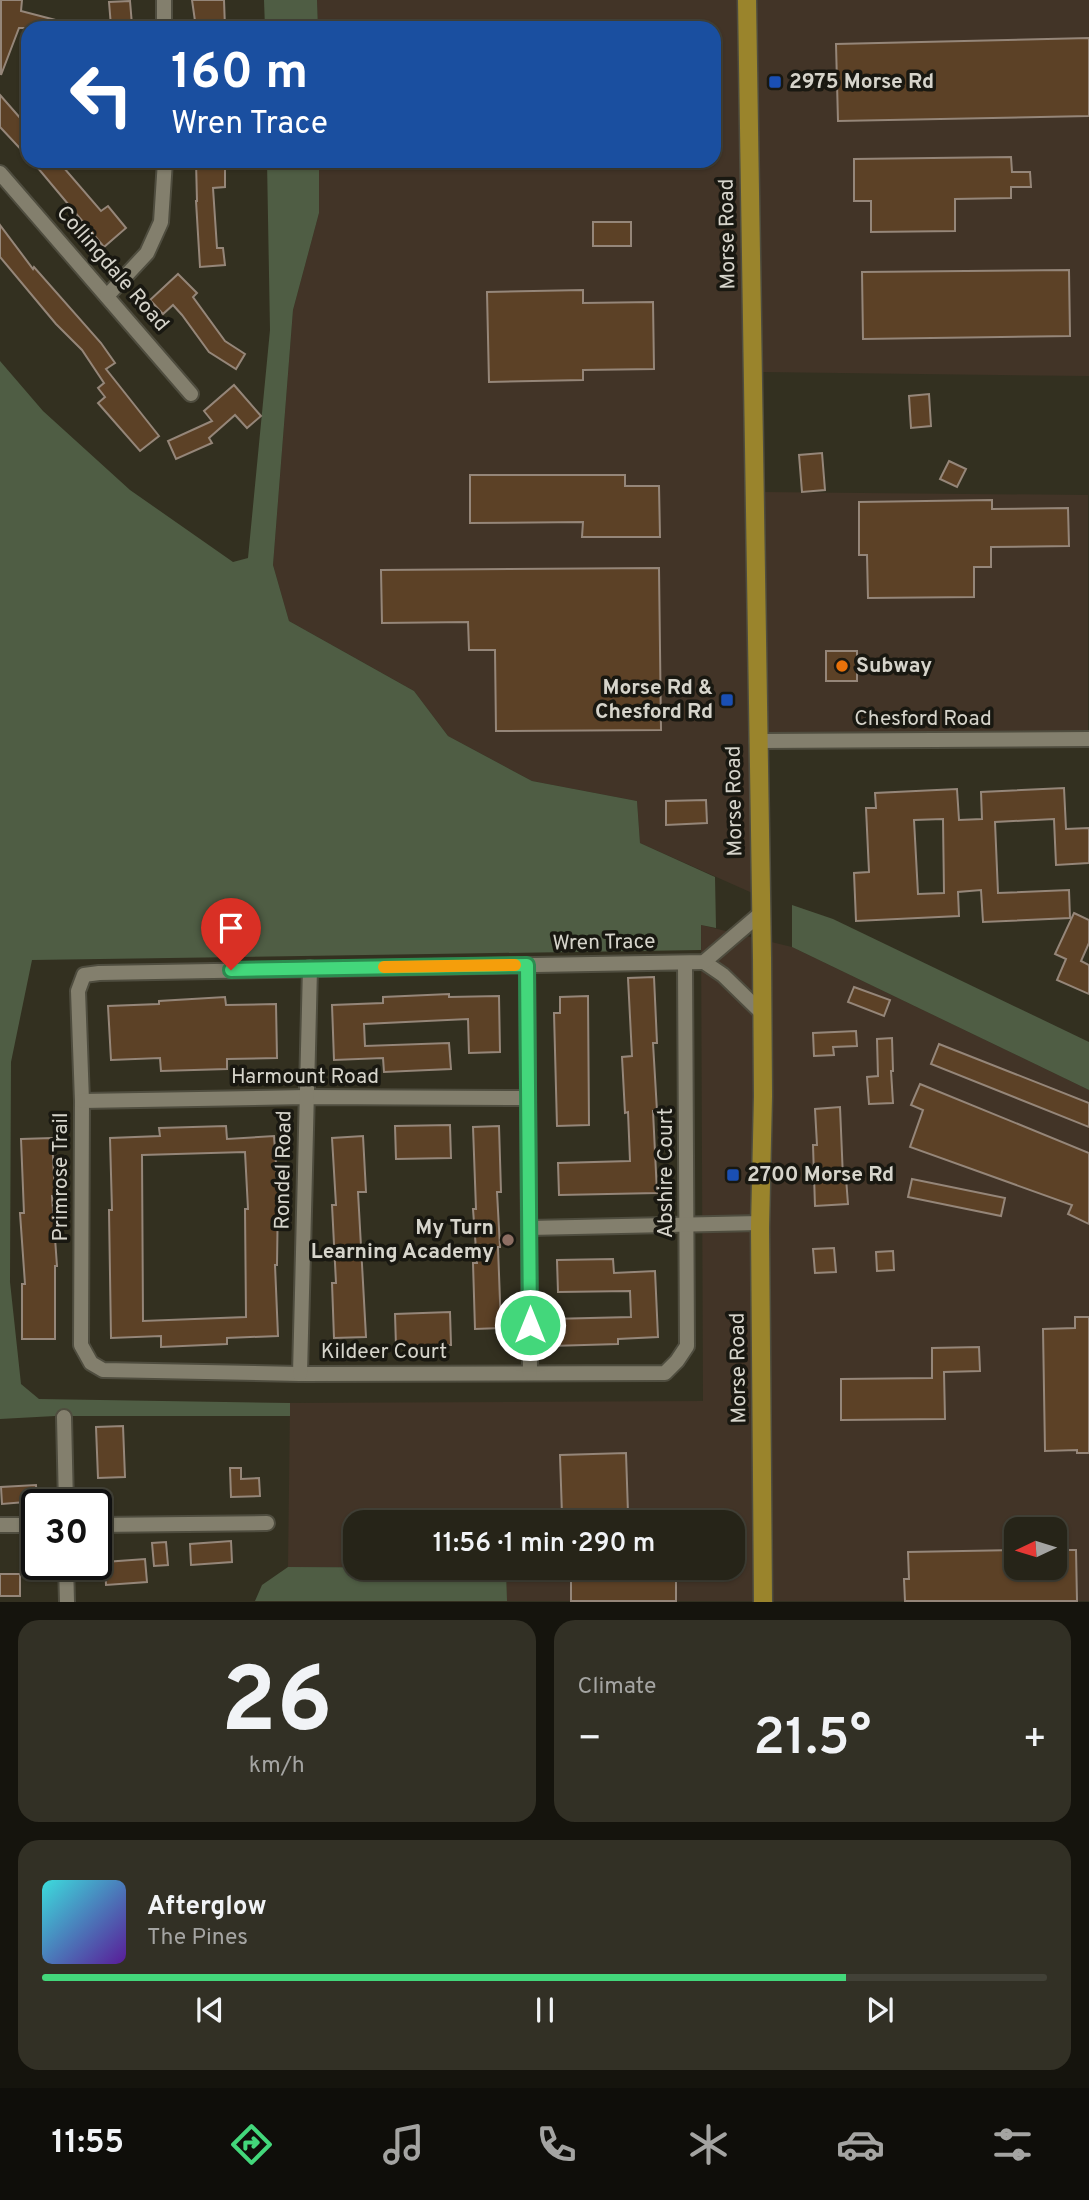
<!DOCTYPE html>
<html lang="en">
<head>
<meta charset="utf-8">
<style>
  body { margin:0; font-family:Overpass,sans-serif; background:#323025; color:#f1f3f6; height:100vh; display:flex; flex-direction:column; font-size:26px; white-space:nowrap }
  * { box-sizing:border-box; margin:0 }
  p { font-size:23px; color:#a4a4a2 }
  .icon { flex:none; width:38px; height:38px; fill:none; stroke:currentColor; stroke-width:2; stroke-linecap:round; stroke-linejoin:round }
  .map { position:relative; height:1602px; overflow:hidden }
  .sheet { display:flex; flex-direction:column; gap:18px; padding:18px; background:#15140d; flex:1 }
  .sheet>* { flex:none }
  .hud { position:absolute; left:21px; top:21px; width:700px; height:147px; border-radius:21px; box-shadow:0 2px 5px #0004,0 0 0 2px #424137; background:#1a4fa0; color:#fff; overflow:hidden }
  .needle { width:46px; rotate:266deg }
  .fabs { position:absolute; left:1004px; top:1517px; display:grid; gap:14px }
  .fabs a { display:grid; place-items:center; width:63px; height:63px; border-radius:14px; background:#262418; box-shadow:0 2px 5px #0004,0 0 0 2px #424137; font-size:35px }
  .speed { position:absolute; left:21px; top:1489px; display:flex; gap:14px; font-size:35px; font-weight:700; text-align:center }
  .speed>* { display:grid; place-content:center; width:91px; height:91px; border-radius:50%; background:#262418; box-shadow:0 2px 5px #0004,0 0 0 2px #424137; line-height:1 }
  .speed .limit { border:4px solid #111; border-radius:10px; background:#fff; color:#111 }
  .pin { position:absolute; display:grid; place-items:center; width:60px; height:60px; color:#fff; margin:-72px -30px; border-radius:50% 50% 50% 0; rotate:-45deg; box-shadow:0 0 7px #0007 }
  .pin .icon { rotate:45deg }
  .me { position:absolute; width:77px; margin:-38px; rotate:0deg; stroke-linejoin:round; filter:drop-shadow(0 0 5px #0008) }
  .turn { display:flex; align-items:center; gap:24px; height:147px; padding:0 35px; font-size:32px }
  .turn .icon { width:91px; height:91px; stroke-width:2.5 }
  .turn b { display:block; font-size:49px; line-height:60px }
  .big { font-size:52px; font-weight:600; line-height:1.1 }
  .sheet .tile { flex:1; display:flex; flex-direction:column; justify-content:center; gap:10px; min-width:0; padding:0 24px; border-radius:21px; background:#323025 }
  .sheet .dial { align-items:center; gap:0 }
  .dial b { font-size:91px; line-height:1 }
  .song { display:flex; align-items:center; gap:21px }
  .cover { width:84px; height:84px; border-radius:10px; background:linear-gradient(135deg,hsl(180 70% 55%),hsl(270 70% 35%)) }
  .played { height:7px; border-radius:4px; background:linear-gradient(90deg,#43d77b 80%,#424137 80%) }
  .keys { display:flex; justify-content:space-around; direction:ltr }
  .heat { display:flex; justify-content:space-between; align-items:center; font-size:38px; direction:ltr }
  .sheet .tiles { flex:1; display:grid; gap:18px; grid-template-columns:1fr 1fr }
  .tile:last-child { grid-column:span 2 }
  .trip { position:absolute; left:343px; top:1510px; width:402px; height:70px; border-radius:21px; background:#262418; box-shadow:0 2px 5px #0004,0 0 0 2px #424137; font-weight:600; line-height:70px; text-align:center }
  .menu { display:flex; height:112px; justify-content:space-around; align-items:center; background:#0f0e0a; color:#a4a4a2 }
  .menu .icon { width:49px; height:49px }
  .menu .on { color:#43d77b }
  .menu b { font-size:32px; color:#f1f3f6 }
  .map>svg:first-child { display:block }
  .commercial { fill:#423427; fill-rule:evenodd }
  .green { fill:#4f5d44 }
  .building { fill:#5c4126; stroke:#958679; stroke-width:2; fill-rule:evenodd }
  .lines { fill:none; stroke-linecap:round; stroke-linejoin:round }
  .minor-casing { stroke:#4f4d3f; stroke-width:18 }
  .primary-casing { stroke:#4f4d3f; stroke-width:21 }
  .minor { stroke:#837f6d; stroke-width:14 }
  .primary { stroke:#9a842c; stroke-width:18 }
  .route-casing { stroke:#2c8c50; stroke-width:18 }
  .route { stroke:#43d77b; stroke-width:12 }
  .slow { stroke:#f59e0b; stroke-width:12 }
  .transit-dot { fill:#1a4fb4; stroke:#191811; stroke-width:2.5 }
  .food-dot { fill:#e8710a; stroke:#191811; stroke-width:2.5 }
  .education-dot { fill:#8d6e63; stroke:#191811; stroke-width:2.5 }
  .labels { text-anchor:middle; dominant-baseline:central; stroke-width:7; stroke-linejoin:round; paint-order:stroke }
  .poi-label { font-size:21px; font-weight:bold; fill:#d6d4cb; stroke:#191811; text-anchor:start }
  .street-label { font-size:21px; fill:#d6d4cb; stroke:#191811 }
</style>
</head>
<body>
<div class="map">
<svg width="1089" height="1602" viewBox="0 0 1089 1602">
  <rect width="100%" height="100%" fill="#333020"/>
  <g class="commercial">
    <polygon points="317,0 1089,0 1089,376 752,372 752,492 1088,495 1088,739 756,743 759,896 640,843 637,801 532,781 448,736 414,691 289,621 273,565 293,310 319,213 319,161 714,161 714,28 318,28"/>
    <path d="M 701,925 L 792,947 L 1089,1090 L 1089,1601 L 507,1601 L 506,1568 L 733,1568 L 733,1522 L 355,1522 L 355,1567 L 288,1567 L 290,1403 L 703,1401 ZM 1017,1530 L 1055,1530 L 1055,1568 L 1017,1568 Z"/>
  </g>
  <g class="green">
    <polygon points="264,0 317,0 318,28 265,28"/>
    <polygon points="267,161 319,161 319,213 293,310 273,565 289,621 414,691 448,736 532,781 637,801 640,843 715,877 716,928 701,925 701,950 32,960 11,1062 10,1282 21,1384 39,1399 290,1403 290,1416 55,1416 0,1419 0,361 43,411 130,490 233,562 248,558 270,330"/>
    <polygon points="792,905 833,919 1089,1042 1089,1090 792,947"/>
    <polygon points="288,1567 506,1568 507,1601 255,1601 262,1585"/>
  </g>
  <g class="building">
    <polygon points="1,0 22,0 21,11 71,24 70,28 19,28 1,75"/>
    <polygon points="192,0 224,0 225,28 196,28"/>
    <polygon points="130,1 132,25 111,26 109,2"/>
    <polygon points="1089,38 1089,116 838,121 836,44"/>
    <polygon points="0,95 28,127 28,157 0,127"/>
    <polygon points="1011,157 1012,172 1030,172 1031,187 1011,187 1011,198 955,199 955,231 871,232 871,201 854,201 854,159"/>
    <polygon points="32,161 58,161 101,211 108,206 126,228 104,247"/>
    <polygon points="196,161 215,161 215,168 225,168 225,187 213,188 217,248 223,248 225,265 200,267 196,201 197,201"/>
    <rect x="593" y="222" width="38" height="24"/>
    <polygon points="0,225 33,269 34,267 101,343 115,363 106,369 159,436 140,451 98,403 105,397 98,388 104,383 82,350 56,324 0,257"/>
    <polygon points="1069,270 1070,336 863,339 862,272"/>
    <polygon points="178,274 197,293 193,297 225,341 245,354 236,369 209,352 182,315 173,305 163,314 150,300"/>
    <polygon points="583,290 583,303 653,302 654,369 583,370 583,380 489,382 487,292"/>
    <polygon points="234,385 261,416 247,428 235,415 209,438 212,443 176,459 168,441 212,421 204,411"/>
    <polygon points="929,394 931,426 911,428 909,396"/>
    <polygon points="822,453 825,490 802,492 799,455"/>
    <polygon points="949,461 966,469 957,487 940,479"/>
    <polygon points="470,475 625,475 625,486 659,486 660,537 582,537 583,522 470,523"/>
    <polygon points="992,500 992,509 1068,508 1069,546 991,547 991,567 974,567 974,597 868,598 867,555 859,555 859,502"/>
    <polygon points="659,568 661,730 496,731 495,650 469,650 468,622 382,623 381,570"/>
    <rect x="826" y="651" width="31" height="30"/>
    <path d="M 1064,788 L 1066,829 L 1089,828 L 1089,863 L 1056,865 L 1054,819 L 995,822 L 998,893 L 1069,890 L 1070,918 L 983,922 L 981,890 L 958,892 L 959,916 L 856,921 L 854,873 L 869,872 L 866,808 L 876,808 L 875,793 L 957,789 L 959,820 L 982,819 L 981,792 ZM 943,819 L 944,893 L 918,894 L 914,820 Z"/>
    <polygon points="706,800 707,823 666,825 666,801"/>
    <polygon points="1074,913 1089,920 1089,943 1081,961 1089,965 1089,994 1057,980 1066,959 1055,954"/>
    <polygon points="654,977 657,1043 653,1043 657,1111 653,1111 657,1193 559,1195 558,1163 630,1161 628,1112 625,1113 622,1057 632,1056 628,978"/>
    <polygon points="854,987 890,1000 884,1016 848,1002"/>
    <polygon points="449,994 449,997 499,996 500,1052 469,1053 468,1019 364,1024 365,1046 449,1043 451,1069 384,1072 383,1058 334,1060 332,1005 383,1003 383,997"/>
    <polygon points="588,996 589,1125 557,1126 554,1013 560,1013 560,997"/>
    <polygon points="225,997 226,1005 276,1004 277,1058 227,1059 227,1069 161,1071 160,1058 111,1060 108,1006 159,1004 159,1001"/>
    <polygon points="856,1031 857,1046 833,1047 834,1055 814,1056 813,1033"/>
    <polygon points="892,1038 893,1071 891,1071 893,1103 869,1104 867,1077 878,1076 877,1039"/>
    <polygon points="939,1044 1089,1103 1089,1127 931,1064"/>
    <polygon points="920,1084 1089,1153 1089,1224 1068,1214 1072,1205 910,1147 923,1110 911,1105"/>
    <polygon points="840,1107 843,1178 846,1178 848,1204 815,1206 813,1145 817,1145 815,1109"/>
    <polygon points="450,1125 451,1158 396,1159 395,1126"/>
    <path d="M 226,1126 L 227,1139 L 274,1136 L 278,1192 L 277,1265 L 275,1265 L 278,1336 L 227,1338 L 227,1344 L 161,1347 L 161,1336 L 111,1338 L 109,1210 L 112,1210 L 110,1138 L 160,1136 L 159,1128 ZM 245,1152 L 248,1209 L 245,1209 L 246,1317 L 143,1321 L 142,1155 Z"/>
    <polygon points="499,1126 501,1192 497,1192 500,1247 498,1247 501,1328 475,1329 473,1263 477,1263 473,1209 476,1209 473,1127"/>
    <polygon points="363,1136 366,1192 358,1192 366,1337 334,1338 332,1283 336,1283 332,1205 336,1205 332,1138"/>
    <polygon points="52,1138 55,1196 52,1196 57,1266 55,1266 55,1339 22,1339 22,1284 25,1284 20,1213 24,1213 21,1139"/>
    <polygon points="912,1179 1005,1198 1001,1216 908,1197"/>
    <polygon points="834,1248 836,1272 815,1273 813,1249"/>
    <polygon points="893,1251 894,1270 877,1271 876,1252"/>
    <polygon points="613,1259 614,1273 655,1271 658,1337 618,1339 618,1344 551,1346 550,1319 631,1317 630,1291 558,1292 557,1260"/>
    <polygon points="450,1312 451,1345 396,1346 395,1314"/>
    <polygon points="1075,1317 1089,1317 1089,1453 1077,1453 1077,1450 1045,1451 1043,1329 1075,1328"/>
    <polygon points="979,1347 980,1371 944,1372 945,1419 841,1420 841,1379 932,1378 932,1348"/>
    <polygon points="123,1426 125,1477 98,1478 96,1427"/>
    <polygon points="626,1453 628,1513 562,1515 560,1455"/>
    <polygon points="230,1468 241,1468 241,1479 259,1478 260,1496 231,1497"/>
    <polygon points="36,1485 37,1501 2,1504 1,1487"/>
    <polygon points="231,1541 232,1562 191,1565 190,1544"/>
    <polygon points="166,1542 168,1565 154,1566 152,1543"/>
    <polygon points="1017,1550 1017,1568 1055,1568 1055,1550 1076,1550 1077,1601 905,1601 904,1579 909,1579 908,1552"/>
    <polygon points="145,1559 147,1582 106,1585 105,1562"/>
    <rect x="571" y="1568" width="105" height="33"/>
    <rect x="0" y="1574" width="20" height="22"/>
  </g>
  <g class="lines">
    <g class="minor-casing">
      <g id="minor">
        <polyline points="164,0 164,28"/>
        <polyline points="0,173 191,394"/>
        <polyline points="107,296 147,253 161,222 165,161"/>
        <polyline points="757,741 1089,739"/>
        <polyline points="704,962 723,975 762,1013"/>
        <polyline points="685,963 687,1346 677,1361 665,1373 300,1374 103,1370 91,1363 81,1345 82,1101 78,991 84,975 99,973 704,962 760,914"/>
        <polyline points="527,965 530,1373"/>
        <polyline points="82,1101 306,1097 528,1098"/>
        <polyline points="529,1228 760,1223"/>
        <polyline points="300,1374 310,968"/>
        <polyline points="64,1417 66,1505"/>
        <polyline points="0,1525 37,1525"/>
        <polyline points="96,1525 267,1523"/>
        <polyline points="66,1564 67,1602"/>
      </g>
    </g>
    <g class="primary-casing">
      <polyline id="primary" points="747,0 762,958 763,1096 760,1227 763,1602"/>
    </g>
    <use href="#minor" class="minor"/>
    <use href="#primary" class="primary"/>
  </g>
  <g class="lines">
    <g class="route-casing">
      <polyline id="route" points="231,970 527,965 530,1325"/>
    </g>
    <use href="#route" class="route"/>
    <polyline class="slow" points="384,967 515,965"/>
  </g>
  <g class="transit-dot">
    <rect x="768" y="75" width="14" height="14" rx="3.5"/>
    <rect x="720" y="693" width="14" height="14" rx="3.5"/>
    <rect x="726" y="1168" width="14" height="14" rx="3.5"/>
  </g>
  <circle class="food-dot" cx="842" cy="666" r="7"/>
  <circle class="education-dot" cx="508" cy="1240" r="7"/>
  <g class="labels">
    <g class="poi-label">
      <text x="789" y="82">2975 Morse Rd</text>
      <text x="856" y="666">Subway</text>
      <text x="713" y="688" text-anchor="end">Morse Rd &amp;<tspan x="713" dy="24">Chesford Rd</tspan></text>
      <text x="747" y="1175">2700 Morse Rd</text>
      <text x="494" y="1228" text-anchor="end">My Turn<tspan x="494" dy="24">Learning Academy</tspan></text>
    </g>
    <g class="street-label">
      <text transform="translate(728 234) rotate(-91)">Morse Road</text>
      <text transform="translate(112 269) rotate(49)">Collingdale Road</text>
      <text x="923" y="719">Chesford Road</text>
      <text transform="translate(735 801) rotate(-91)">Morse Road</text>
      <text transform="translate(604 943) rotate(-1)">Wren Trace</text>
      <text x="305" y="1077">Harmount Road</text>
      <text transform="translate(284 1170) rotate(-89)">Rondel Road</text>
      <text transform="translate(666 1173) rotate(-90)">Abshire Court</text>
      <text transform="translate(61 1177) rotate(-90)">Primrose Trail</text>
      <text x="384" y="1352">Kildeer Court</text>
      <text transform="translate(739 1368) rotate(-91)">Morse Road</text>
    </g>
  </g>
</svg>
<div class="fabs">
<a><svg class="needle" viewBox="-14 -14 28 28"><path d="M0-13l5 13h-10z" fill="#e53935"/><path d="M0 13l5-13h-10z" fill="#a4a4a2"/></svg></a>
</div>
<div class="speed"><div class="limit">30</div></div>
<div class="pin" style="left:231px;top:970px;background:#d93025"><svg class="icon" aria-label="arrive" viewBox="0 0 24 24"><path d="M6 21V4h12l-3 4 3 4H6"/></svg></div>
<svg class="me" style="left:530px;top:1325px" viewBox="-20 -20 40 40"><circle r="17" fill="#43d77b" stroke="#fff" stroke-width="3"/><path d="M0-11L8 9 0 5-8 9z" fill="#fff"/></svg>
<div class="trip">11:56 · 1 min · 290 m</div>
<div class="hud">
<div class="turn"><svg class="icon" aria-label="left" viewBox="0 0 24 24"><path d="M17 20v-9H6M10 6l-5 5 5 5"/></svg><div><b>160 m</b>Wren Trace</div></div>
</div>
</div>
<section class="sheet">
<div class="tiles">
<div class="tile dial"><b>26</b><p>km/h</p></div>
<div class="tile"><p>Climate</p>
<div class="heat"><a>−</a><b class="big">21.5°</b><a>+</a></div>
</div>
<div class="tile">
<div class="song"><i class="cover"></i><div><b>Afterglow</b><p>The Pines</p></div></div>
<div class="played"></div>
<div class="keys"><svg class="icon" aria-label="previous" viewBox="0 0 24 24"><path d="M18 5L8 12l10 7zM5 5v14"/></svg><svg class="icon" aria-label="pause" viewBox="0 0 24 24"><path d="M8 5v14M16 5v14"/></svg><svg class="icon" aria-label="next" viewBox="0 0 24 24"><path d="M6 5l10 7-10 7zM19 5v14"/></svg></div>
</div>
</div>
</section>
<nav class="menu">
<b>11:55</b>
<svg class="icon on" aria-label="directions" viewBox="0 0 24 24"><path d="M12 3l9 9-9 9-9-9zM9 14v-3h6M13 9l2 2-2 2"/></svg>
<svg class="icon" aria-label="music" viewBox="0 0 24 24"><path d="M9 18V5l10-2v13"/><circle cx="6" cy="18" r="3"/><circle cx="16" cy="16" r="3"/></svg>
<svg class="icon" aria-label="phone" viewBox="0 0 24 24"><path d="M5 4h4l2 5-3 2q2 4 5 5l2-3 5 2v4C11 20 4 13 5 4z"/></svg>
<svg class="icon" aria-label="climate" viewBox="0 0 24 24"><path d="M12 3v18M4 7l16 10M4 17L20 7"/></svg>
<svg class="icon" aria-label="car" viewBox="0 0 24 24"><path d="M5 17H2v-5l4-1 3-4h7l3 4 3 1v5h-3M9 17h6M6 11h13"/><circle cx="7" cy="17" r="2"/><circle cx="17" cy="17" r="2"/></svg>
<svg class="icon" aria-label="filters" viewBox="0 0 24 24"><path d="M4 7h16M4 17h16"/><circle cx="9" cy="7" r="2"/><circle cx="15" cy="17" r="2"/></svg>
</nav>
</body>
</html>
